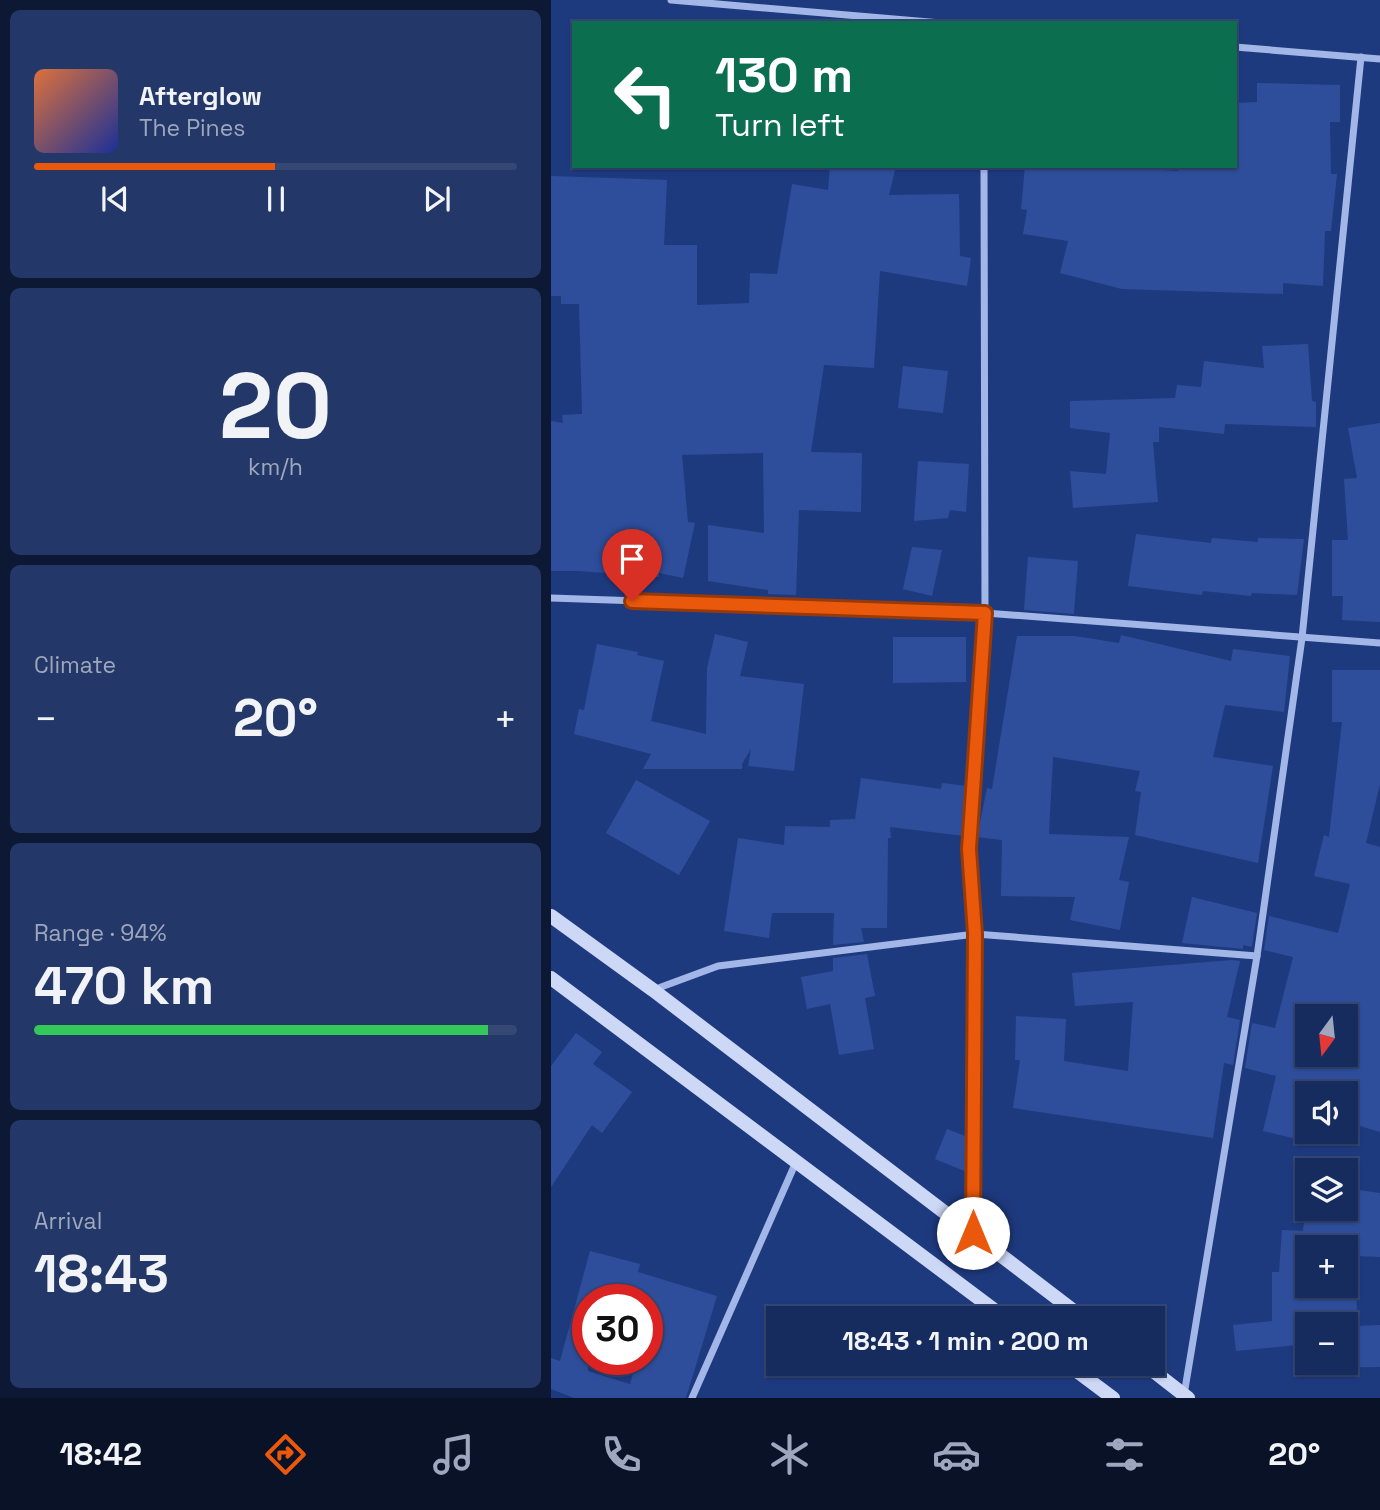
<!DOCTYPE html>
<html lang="en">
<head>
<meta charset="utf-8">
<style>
  body { margin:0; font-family:"Space Grotesk",sans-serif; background:#233868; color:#f1f3f6; height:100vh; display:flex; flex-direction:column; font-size:26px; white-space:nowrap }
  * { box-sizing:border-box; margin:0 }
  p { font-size:23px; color:#9ea7bd }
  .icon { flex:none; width:38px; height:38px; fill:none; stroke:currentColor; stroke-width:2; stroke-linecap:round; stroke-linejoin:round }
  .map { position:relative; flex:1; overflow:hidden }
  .side { display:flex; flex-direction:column; gap:10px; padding:10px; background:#0c1834; width:551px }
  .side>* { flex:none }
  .banner { position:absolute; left:21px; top:21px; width:665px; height:147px; border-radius:0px; box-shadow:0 2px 5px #0004,0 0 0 2px #354874; background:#0b6e4f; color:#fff; overflow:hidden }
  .needle { width:46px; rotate:195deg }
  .controls { position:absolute; left:744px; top:1004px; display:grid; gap:14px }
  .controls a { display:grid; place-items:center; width:63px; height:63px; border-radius:0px; background:#162c5f; box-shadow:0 2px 5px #0004,0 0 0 2px #354874; font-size:35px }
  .speed { position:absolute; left:21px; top:1284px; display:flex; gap:14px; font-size:35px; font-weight:700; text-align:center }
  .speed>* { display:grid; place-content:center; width:91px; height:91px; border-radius:50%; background:#162c5f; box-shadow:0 2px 5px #0004,0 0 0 2px #354874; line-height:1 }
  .speed .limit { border:10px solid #d22; background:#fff; color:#111 }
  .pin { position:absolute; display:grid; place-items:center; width:60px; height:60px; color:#fff; margin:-72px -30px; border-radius:50% 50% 50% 0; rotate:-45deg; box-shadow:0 0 7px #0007 }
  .pin .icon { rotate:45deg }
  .me { position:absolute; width:77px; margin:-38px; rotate:0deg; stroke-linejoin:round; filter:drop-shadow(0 0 5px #0008) }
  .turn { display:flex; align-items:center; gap:24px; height:147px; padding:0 28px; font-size:32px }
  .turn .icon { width:91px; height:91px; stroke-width:2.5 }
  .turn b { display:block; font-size:49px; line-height:60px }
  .big { font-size:52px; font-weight:600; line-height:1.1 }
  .side .card { flex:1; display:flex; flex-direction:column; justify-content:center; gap:10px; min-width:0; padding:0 24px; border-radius:10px; background:#233868 }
  .side .dial { align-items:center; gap:0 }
  .dial b { font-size:91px; line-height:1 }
  .song { display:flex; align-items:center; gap:21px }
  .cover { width:84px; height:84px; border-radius:10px; background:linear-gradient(135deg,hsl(20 70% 55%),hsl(230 70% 35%)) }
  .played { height:7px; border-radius:4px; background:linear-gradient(90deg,#ea580c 50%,#354874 50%) }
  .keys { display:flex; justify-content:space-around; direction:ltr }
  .heat { display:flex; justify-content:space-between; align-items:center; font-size:38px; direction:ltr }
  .charge { height:10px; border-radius:5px; background:linear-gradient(90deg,#34c759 94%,#354874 0) }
  .trip { position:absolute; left:215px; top:1306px; width:399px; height:70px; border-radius:0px; background:#162c5f; box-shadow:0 2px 5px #0004,0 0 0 2px #354874; font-weight:600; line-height:70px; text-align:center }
  .tab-bar { display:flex; height:112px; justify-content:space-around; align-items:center; background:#091226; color:#9ea7bd }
  .tab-bar .icon { width:49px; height:49px }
  .tab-bar .active { color:#ea580c }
  .tab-bar b { font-size:32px; color:#f1f3f6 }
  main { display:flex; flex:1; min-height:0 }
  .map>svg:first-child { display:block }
  .building { fill:#2e4e9c; fill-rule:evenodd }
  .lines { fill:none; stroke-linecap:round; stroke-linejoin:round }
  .street { stroke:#a2b7e8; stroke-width:7 }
  .secondary { stroke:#cdd8f6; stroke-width:14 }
  .route-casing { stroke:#983908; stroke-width:18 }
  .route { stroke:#ea580c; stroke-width:12 }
</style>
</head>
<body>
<main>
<section class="side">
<div class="card">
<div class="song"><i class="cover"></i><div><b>Afterglow</b><p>The Pines</p></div></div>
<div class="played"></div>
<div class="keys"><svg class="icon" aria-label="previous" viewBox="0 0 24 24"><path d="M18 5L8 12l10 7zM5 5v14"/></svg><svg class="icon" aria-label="pause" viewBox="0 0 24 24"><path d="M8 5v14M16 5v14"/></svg><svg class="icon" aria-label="next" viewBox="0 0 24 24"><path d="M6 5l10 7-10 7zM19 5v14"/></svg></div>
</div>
<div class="card dial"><b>20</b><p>km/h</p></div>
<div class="card"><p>Climate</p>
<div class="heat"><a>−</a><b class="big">20°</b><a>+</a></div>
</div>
<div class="card"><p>Range · 94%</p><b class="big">470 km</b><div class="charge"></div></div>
<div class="card"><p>Arrival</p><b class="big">18:43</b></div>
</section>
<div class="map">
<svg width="829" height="1398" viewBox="0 0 829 1398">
  <rect width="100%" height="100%" fill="#1e3a7f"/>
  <g class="building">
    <polygon points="706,83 789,85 789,122 779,122 780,174 786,174 780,231 774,231 772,286 732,283 732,294 571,289 509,273 517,241 472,234 476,210 470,209 474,166 553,166 627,171 627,166 684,166 684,103 706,102"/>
    <polygon points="279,166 345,166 338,195 408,194 409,256 420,258 416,286 329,271 323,368 273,365 260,452 311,453 310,512 248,510 245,595 217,594 217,590 157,581 157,525 213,533 212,453 131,455 137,522 144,523 132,578 108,573 108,577 27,571 0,571 0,421 12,423 11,415 31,414 28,304 10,304 10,296 0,296 0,176 116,180 113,245 146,245 146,305 198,303 199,273 226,274 241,184 277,190"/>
    <polygon points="757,344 761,401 765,402 765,427 674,424 673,434 608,427 608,442 602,442 607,502 522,508 519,471 555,474 559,433 519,428 519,401 624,398 626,385 650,387 653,361 713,368 711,346"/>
    <polygon points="352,366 397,371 392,413 347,408"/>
    <polygon points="829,423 829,622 791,620 792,596 781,596 781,540 797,540 793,479 806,478 797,428"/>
    <polygon points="367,461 418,464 415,512 399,510 397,518 363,521"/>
    <polygon points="585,534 660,543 661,538 707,542 707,538 753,539 746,595 701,593 700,596 652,591 651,595 577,586"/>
    <polygon points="361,547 391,550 381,596 352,589"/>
    <polygon points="477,557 527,561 523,614 473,610"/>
    <polygon points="164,634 197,642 189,676 253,684 243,771 197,766 200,749 191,764 191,769 92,769 100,754 23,734 28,709 33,710 46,644 87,652 86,655 113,661 100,721 155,734 156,668"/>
    <polygon points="570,635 680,661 682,649 739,656 733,712 674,705 662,757 722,766 707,863 584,835 590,792 584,791 589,771 502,757 498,834 578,837 568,880 578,882 569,930 519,920 524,897 450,896 451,840 426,837 436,788 441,789 466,636 524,636 568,643"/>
    <polygon points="342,637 415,637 415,682 342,683"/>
    <path d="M 781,670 L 829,670 L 829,784 L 815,843 L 829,847 L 829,1132 L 809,1126 L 807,1132 L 794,1129 L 794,1094 L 756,1094 L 756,1132 L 780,1132 L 776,1146 L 712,1131 L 725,1076 L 694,1068 L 701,1023 L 724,1028 L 742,957 L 713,950 L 718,916 L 787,933 L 799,884 L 763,876 L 773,835 L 778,837 L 791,722 L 781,722 ZM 756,1017 L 794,1017 L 794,1055 L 756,1055 Z"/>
    <polygon points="310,778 390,789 391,783 416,786 413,836 339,827 340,838 337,838 336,928 310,928 313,942 282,945 283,913 221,913 218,938 173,931 187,838 233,845 234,826 279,827 279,820 304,819"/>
    <polygon points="85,780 159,821 128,875 55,833"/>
    <polygon points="641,897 706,913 701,947 692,945 692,949 631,943"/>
    <polygon points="316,954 324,996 314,998 323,1049 288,1055 279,1004 256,1009 250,977 282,971 282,958"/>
    <polygon points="681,960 689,961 676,1017 689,1020 682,1065 673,1063 662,1138 462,1108 469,1060 464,1060 465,1016 515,1019 513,1061 577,1071 582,1002 524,1006 521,973"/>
    <polygon points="25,1033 51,1052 42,1064 81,1092 51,1133 41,1125 0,1187 0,1066"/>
    <polygon points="396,1129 417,1137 416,1172 384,1159"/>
    <path d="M 794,1188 L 829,1193 L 829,1257 L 805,1256 L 806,1326 L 829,1325 L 829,1367 L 744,1368 L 756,1352 L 756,1363 L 794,1363 L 794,1325 L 756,1325 L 756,1344 L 685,1351 L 682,1325 L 721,1321 L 721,1272 L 728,1272 L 731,1230 L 752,1231 L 756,1197 L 756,1209 L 794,1209 ZM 756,1248 L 794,1248 L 794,1286 L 756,1286 Z"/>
    <path d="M 39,1251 L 89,1264 L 87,1272 L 166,1296 L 135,1398 L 23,1398 L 0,1389 L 0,1358 L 9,1361 ZM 37,1300 L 96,1300 L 96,1360 L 86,1360 L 79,1384 L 37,1371 Z"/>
  </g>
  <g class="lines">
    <g class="street">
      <polyline points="120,0 390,23"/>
      <polyline points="684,47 829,59"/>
      <polyline points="0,598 434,613 829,643"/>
      <polyline points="102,990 167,966 424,934 706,956"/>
      <polyline points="422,1232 424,934 418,849 434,613 433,166"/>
      <polyline points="633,1395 706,956 751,638 810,57"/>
      <polyline points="141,1398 245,1162"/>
    </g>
    <g class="secondary">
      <polyline points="0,916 102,990 532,1318"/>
      <polyline points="0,978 454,1318"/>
      <polyline points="515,1363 562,1398"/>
      <polyline points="592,1363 637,1398"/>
    </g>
  </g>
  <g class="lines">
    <g class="route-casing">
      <polyline id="route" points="81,601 434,613 418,849 424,934 422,1233"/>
    </g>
    <use href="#route" class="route"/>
  </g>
</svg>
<div class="controls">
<a><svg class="needle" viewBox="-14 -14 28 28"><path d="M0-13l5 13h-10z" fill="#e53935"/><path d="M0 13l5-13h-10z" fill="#9ea7bd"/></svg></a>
<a><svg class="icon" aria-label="sound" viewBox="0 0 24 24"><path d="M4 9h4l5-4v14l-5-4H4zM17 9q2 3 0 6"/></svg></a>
<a><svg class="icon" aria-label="layers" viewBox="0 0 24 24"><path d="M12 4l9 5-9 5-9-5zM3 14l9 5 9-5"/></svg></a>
<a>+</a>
<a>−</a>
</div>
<div class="speed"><div class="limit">30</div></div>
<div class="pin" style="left:81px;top:601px;background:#d93025"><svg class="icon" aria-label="arrive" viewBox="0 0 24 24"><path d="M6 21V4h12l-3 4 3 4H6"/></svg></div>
<svg class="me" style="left:422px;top:1233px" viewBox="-20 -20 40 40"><circle r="19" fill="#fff"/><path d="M0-13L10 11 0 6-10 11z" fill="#ea580c"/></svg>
<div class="trip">18:43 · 1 min · 200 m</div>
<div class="banner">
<div class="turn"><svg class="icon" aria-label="left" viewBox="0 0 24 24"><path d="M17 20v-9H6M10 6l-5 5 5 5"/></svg><div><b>130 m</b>Turn left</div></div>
</div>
</div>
</main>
<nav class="tab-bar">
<b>18:42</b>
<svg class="icon active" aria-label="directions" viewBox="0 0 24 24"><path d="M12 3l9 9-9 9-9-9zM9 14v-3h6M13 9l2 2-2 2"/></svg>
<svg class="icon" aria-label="music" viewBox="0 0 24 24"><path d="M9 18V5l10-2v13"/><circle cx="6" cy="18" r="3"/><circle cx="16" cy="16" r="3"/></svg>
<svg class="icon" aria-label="phone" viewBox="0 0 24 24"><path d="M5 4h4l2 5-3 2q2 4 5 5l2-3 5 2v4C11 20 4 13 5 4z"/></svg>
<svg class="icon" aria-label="climate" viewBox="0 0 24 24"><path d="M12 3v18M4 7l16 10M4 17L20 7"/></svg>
<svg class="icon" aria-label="car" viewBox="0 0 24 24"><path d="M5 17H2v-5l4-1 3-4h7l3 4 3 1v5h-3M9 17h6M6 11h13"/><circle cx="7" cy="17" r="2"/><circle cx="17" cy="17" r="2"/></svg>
<svg class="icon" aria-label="filters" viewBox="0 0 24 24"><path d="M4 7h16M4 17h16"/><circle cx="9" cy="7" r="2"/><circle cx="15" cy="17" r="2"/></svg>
<b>20°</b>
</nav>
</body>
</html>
